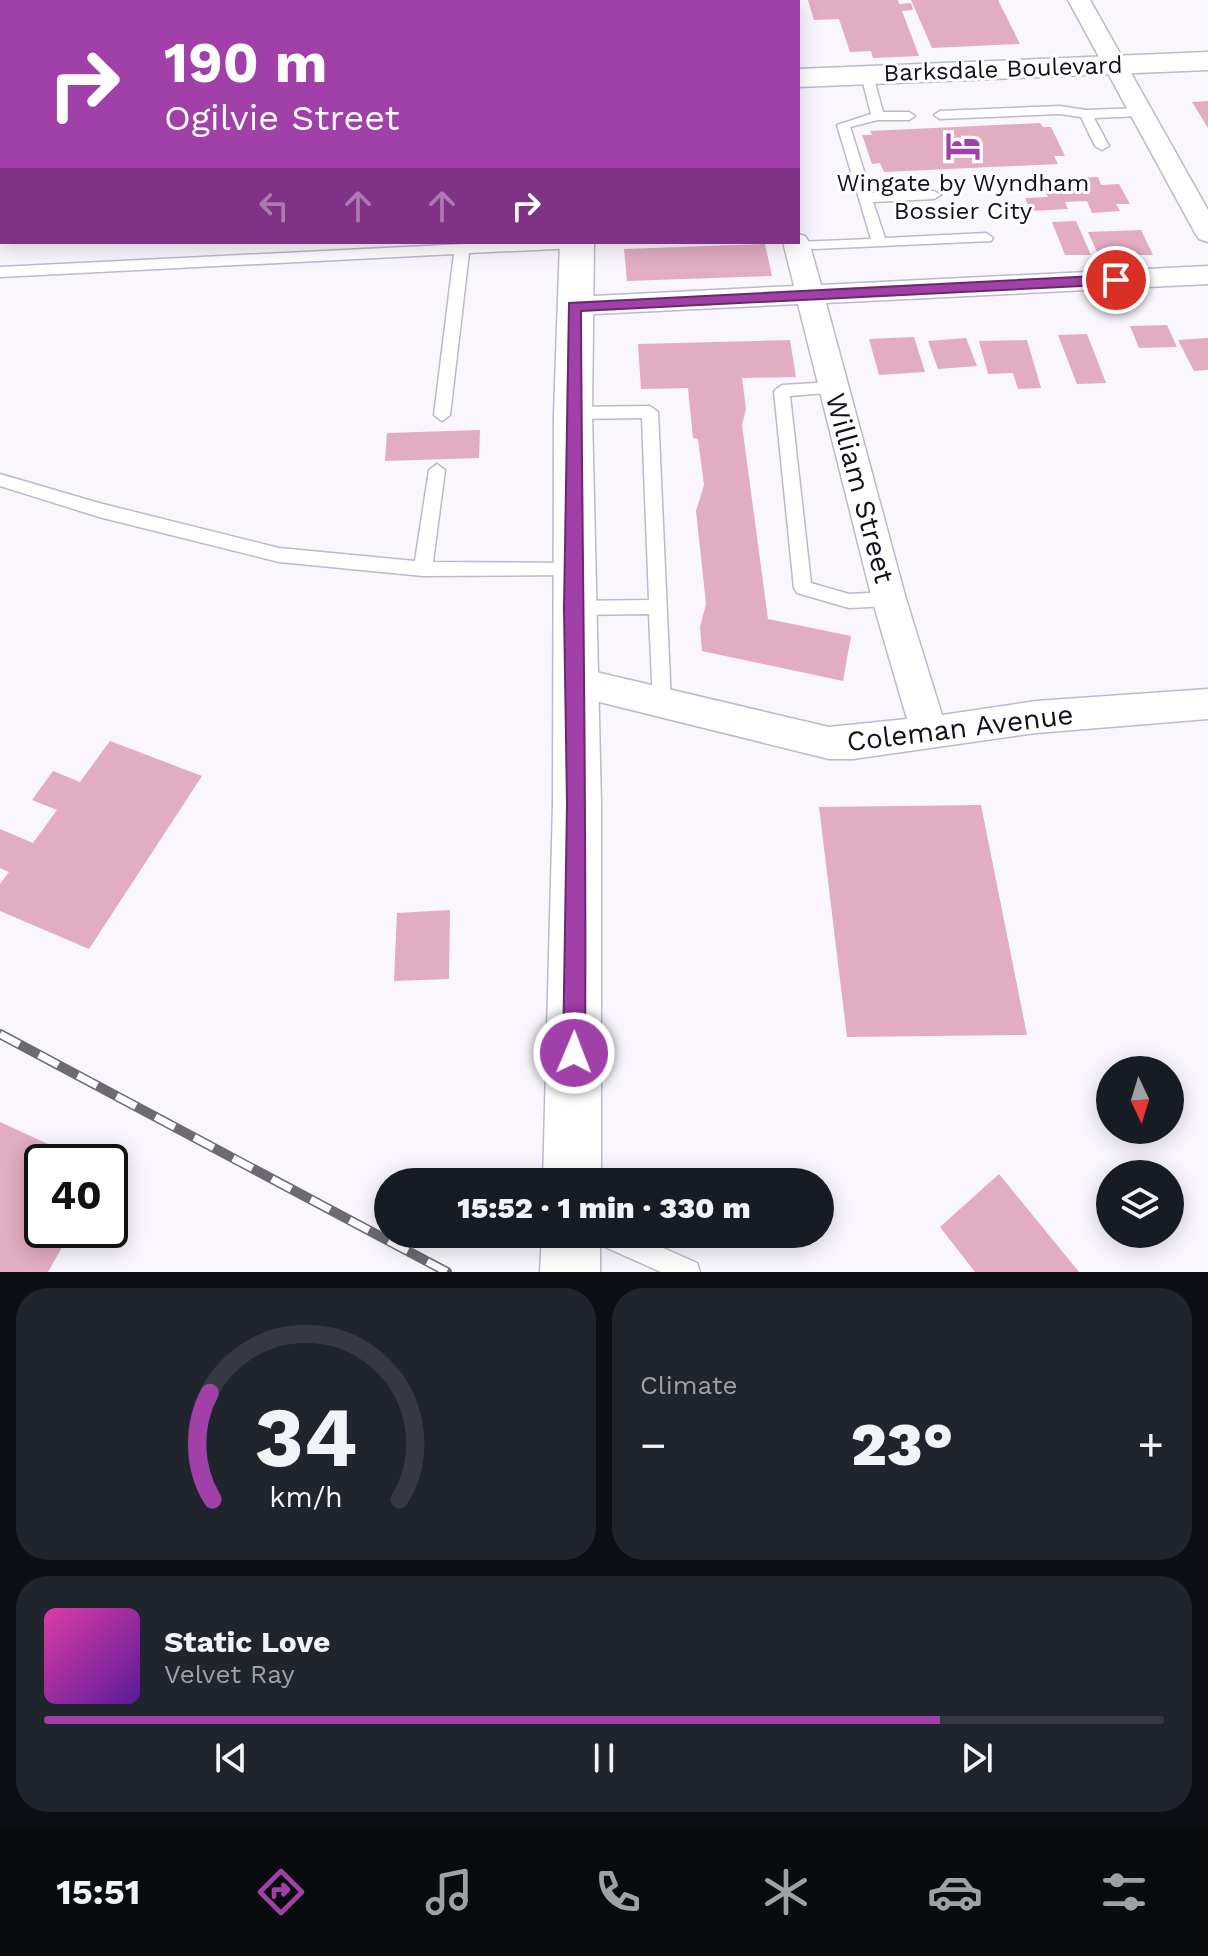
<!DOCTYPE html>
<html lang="en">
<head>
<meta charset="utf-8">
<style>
  body { margin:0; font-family:"Work Sans",sans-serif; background:#20242c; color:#f1f3f6; height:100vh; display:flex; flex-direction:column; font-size:30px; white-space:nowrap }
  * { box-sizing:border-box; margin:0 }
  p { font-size:26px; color:#9ea1a6 }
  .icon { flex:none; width:44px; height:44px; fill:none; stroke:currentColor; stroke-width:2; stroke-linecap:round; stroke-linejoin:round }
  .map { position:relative; height:1272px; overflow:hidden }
  .side { display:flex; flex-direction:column; gap:16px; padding:16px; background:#0d0f14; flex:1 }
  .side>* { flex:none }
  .guide { position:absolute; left:0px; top:0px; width:800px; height:244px; box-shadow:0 4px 20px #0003; background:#a040a8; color:#fff; overflow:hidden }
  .needle { width:52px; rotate:176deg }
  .fabs { position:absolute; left:1096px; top:1056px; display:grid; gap:16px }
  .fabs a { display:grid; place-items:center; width:88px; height:88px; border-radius:50%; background:#171b24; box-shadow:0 4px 20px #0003; font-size:40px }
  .speed { position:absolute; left:24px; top:1144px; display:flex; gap:16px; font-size:40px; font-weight:700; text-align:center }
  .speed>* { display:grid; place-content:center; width:104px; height:104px; border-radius:50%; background:#171b24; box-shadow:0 4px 20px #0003; line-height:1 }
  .speed .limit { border:4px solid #111; border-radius:12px; background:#fff; color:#111 }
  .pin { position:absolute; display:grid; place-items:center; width:68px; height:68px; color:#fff; margin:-34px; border:4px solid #fff; border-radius:50%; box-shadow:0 2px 8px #0007 }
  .me { position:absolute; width:88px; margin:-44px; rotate:1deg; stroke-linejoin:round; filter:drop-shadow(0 0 6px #0008) }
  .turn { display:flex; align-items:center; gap:28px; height:168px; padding:0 32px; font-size:36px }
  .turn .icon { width:104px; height:104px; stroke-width:2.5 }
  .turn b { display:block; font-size:56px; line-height:68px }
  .lanes { display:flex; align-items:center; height:76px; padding:0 32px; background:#0003; justify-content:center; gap:40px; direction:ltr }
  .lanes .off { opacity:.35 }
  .big { font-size:60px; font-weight:800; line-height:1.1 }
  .side .card { flex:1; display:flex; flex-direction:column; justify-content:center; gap:12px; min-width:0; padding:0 28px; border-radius:32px; background:#20242c }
  .side .dial { align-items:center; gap:0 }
  .dial svg { height:208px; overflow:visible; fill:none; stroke:#363941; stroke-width:7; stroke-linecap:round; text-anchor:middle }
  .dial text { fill:#f1f3f6; stroke:none }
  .song { display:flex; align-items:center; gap:24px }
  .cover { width:96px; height:96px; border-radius:12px; background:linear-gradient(135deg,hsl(320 70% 55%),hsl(270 70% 35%)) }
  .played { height:8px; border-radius:4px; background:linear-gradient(90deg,#a040a8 80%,#363941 80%) }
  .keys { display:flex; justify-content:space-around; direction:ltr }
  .heat { display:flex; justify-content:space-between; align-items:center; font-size:44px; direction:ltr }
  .side .tiles { flex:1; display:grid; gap:16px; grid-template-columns:1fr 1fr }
  .card:last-child { grid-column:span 2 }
  .trip { position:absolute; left:374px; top:1168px; width:460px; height:80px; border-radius:40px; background:#171b24; box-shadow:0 4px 20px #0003; font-weight:800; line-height:80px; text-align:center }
  .dock { display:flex; height:128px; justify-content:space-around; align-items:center; background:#090b0e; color:#9ea1a6 }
  .dock .icon { width:56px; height:56px }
  .dock .selected { color:#a040a8 }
  .dock b { font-size:36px; color:#f1f3f6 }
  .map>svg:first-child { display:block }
  .building { fill:#e2acc1 }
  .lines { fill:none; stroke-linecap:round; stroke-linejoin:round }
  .lane-casing { stroke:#bdb7d3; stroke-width:3 }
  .street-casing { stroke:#bdb7d3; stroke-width:3 }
  .secondary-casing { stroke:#bdb7d3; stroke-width:3 }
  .lane { fill:#fff; fill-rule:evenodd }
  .street { fill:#fff; fill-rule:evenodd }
  .secondary { fill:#fff; fill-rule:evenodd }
  .rail-casing { stroke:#6d6a73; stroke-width:10 }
  .rail { stroke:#fff; stroke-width:7; stroke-dasharray:22; stroke-linecap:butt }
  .route { fill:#a040a8; stroke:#682a6d; stroke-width:2 }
  .labels { text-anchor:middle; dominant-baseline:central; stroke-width:6; stroke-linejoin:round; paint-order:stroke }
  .far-street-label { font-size:24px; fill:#13101a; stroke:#fff }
  .far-poi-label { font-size:24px; fill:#13101a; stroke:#fff }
  .street-label { font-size:28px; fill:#13101a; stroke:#fff }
</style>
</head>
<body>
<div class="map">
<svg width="1208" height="1272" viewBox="0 0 1208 1272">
  <rect width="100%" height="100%" fill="#f9f7fd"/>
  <g class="building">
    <polygon points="808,0 898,0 899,4 911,3 913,10 902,11 919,56 873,58 871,51 850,52 839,19 814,20"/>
    <polygon points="911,0 998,0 1020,44 932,48"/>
    <polygon points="1208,101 1208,128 1192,102"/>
    <polygon points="1040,123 1043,127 1051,127 1065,156 1054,156 1058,164 884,172 880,163 872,164 862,135 872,135 870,131"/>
    <polygon points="1098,177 1101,185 1119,184 1130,204 1116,204 1120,211 1092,213 1087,201 1065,202 1068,209 1031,211 1025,198 1048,197 1040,180"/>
    <polygon points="1076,221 1091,255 1065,255 1052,222"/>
    <polygon points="1141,230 1153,255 1137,255 1135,251 1097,252 1088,232"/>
    <polygon points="765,244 772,276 627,281 624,249"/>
    <polygon points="1167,325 1177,347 1139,348 1130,326"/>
    <polygon points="1087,334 1106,383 1077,384 1058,335"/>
    <polygon points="914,337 925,372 879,375 869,339"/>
    <polygon points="966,338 977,366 938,369 928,341"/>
    <polygon points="1208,338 1208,370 1194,371 1178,340"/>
    <polygon points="790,340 796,377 742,378 746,409 742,425 768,619 851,636 843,681 702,651 700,627 706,604 696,511 704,485 698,439 693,438 688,388 641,389 638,344"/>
    <polygon points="1027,340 1041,388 1018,389 1013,373 988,374 979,341"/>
    <polygon points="480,430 479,458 385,461 387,433"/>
    <polygon points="110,741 202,776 89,949 0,911 0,884 9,872 0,868 0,829 33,843 57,810 32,800 53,771 80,782"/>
    <polygon points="981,805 1027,1035 847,1037 819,807"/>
    <polygon points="450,910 449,979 394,981 397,913"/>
    <polygon points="0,1122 87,1162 42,1162 42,1230 72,1230 48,1272 0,1272"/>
    <polygon points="999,1174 1079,1272 975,1272 940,1227"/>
  </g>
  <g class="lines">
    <g class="lane-casing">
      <g id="lane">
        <polygon points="863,72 873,75 883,112 909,112 915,116 909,120 878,120 850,127 871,193 934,191 941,195 934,199 873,202 885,238 986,233 993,238 991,241 792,250 792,244 797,242 871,239 837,125 871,114 861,75"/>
        <polygon points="1060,106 1086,110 1141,108 1147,112 1141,116 1094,118 1109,146 1102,150 1095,146 1081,117 1060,114 940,119 934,115 940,111"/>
        <polygon points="505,242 584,243 577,248 469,253 450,415 442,421 434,415 454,254 0,277 0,267"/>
        <polygon points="833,382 841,388 838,392 790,396 811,583 849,594 889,592 895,594 898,599 895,604 889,606 849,608 797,593 794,588 774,391 782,385"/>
        <polygon points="650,406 658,412 671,703 669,709 662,711 655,709 653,703 649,614 573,615 567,613 564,608 567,603 573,601 649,600 642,418 573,419 565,413 573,407"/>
        <polygon points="437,464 445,470 433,562 573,563 579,565 582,570 579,575 423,576 279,562 99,517 0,486 0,474 99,503 279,548 415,561 429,470"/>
        <polygon points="593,1234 632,1234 697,1263 700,1272 661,1272 596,1243"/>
      </g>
    </g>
    <g class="street-casing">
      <g id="street">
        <polygon points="1068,0 1090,0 1208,210 1208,242 1199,239 1195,233"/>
        <polygon points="798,234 805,236 809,242 821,285 1208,266 1208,284 826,303 906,599 942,715 1036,701 1208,689 1208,719 1036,733 853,759 829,759 563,693 558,682 563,671 575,667 829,727 907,719 872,599 798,304 574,315 564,313 560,306 564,299 574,297 794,286 783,242 798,242"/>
      </g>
    </g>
    <g class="secondary-casing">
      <g id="secondary">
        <rect x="597" y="0" width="28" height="2"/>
        <polygon points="1208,52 1208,70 798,87 798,69"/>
        <rect x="0" y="104" width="2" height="18"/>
        <polygon points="560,242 594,242 592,413 601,804 601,1182 543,1182 553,804 554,413"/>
        <polygon points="542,1234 600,1234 600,1272 540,1272"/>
      </g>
    </g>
    <use href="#lane" class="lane"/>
    <use href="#street" class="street"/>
    <use href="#secondary" class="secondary"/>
    <g class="rail-casing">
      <polyline id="rail" points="0,1034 447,1272"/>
    </g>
    <use href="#rail" class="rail"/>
  </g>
  <path class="route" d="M 1116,275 L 1123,280 L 1121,284 L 581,311 C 582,558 587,806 585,1053 L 582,1061 L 574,1064 L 566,1061 L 563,1053 L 567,804 L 564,608 L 569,303 Z"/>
  <defs>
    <g id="hotel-bare" transform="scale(2.76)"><path d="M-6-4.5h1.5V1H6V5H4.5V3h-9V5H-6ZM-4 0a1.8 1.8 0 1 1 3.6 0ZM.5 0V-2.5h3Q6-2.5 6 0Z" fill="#a040a8" stroke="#fff" stroke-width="2.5" paint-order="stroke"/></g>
  </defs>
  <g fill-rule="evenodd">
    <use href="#hotel-bare" x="963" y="146"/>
  </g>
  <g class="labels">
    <g class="far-street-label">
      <text transform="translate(1003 69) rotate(-2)">Barksdale Boulevard</text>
    </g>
    <g class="far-poi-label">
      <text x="963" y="183">Wingate by Wyndham<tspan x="963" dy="28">Bossier City</tspan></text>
    </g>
    <g class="street-label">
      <text transform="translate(860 488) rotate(75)">William Street</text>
      <text transform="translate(960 728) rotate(-7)">Coleman Avenue</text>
    </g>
  </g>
</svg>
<div class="fabs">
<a><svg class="needle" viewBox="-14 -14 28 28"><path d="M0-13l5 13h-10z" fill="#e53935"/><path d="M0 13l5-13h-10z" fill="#9ea1a6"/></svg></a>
<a><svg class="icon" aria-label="layers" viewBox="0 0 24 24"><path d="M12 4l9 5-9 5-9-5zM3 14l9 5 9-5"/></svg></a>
</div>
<div class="speed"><div class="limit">40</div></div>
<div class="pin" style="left:1116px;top:280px;background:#d93025"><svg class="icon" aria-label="arrive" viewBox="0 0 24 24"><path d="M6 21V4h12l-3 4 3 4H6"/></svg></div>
<svg class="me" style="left:574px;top:1053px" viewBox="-20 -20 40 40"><circle r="17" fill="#a040a8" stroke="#fff" stroke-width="3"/><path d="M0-11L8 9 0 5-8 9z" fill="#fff"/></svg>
<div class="trip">15:52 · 1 min · 330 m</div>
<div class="guide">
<div class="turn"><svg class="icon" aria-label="right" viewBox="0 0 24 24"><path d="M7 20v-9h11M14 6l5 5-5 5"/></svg><div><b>190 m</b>Ogilvie Street</div></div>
<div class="lanes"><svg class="icon off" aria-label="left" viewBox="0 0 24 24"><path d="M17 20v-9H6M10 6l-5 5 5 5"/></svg><svg class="icon off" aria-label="ahead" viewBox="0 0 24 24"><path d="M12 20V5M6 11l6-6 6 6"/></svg><svg class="icon off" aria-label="ahead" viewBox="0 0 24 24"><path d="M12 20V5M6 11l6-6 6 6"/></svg><svg class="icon" aria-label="right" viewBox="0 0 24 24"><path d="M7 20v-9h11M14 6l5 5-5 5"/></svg></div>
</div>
</div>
<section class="side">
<div class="tiles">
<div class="card dial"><svg viewBox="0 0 100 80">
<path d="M14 69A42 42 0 1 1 86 69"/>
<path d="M14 69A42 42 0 0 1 13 28" stroke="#a040a8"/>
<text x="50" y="56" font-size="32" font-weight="700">34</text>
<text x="50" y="72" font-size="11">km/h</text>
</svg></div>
<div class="card"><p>Climate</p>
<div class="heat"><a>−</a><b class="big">23°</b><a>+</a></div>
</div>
<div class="card">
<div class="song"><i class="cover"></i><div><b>Static Love</b><p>Velvet Ray</p></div></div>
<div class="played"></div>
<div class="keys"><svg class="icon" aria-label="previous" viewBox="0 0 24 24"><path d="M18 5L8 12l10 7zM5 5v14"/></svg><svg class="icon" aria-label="pause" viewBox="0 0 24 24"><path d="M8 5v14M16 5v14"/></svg><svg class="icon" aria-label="next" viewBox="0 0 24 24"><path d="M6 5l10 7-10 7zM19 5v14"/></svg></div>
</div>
</div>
</section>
<nav class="dock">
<b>15:51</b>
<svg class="icon selected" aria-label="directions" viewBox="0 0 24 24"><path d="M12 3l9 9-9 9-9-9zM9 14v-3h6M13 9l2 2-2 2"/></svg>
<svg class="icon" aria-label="music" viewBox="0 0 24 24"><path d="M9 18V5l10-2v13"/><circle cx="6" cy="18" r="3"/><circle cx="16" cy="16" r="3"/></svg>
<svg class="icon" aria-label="phone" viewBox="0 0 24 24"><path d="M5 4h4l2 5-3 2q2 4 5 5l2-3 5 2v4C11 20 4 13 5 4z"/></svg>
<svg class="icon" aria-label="climate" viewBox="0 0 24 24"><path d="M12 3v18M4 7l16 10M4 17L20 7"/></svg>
<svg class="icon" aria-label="car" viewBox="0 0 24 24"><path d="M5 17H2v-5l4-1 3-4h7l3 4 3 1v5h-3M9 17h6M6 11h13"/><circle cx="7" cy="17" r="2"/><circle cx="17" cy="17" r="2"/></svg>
<svg class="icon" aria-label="filters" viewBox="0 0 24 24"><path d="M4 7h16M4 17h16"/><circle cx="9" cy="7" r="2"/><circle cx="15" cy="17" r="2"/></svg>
</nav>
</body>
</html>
